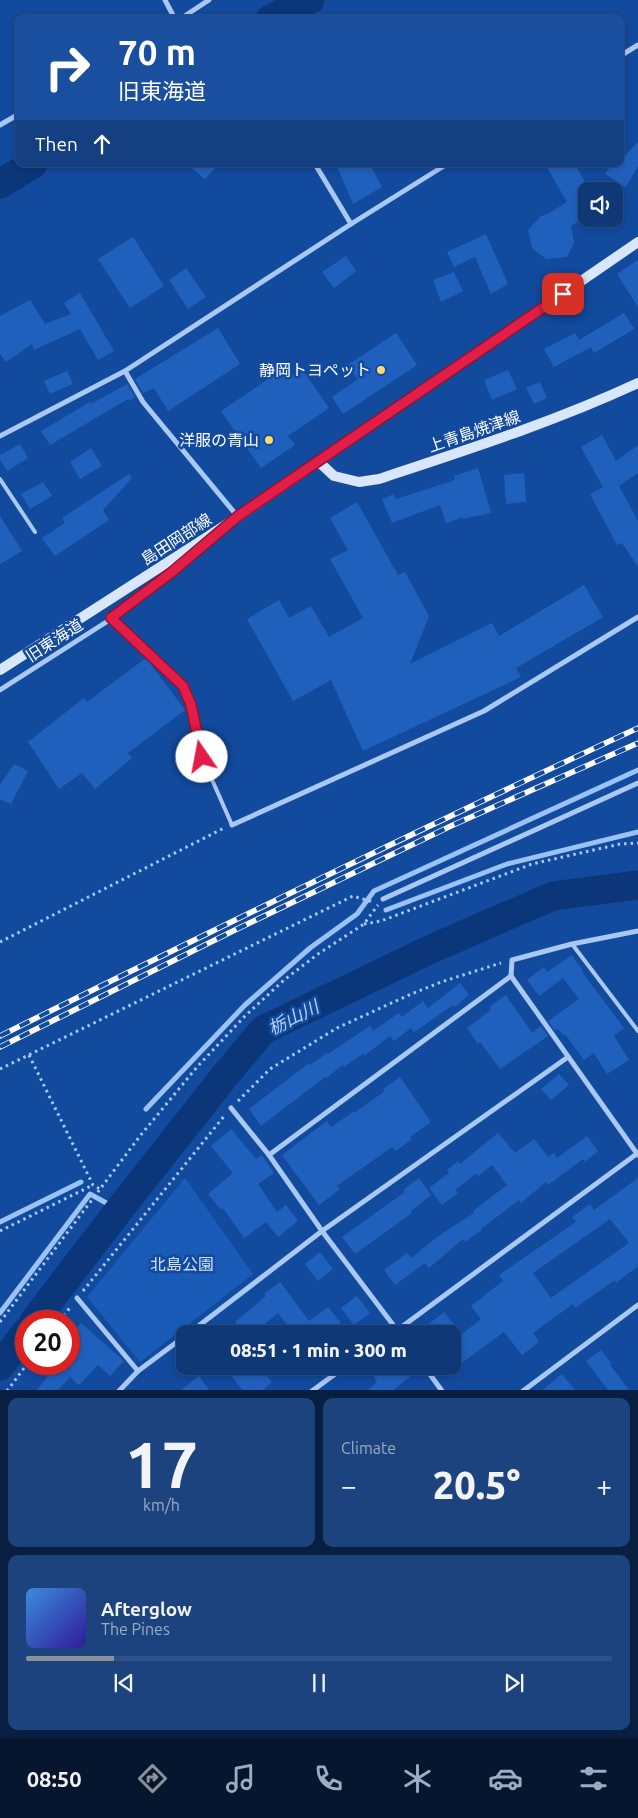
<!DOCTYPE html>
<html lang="en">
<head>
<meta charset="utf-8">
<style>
  body { margin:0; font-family:Ubuntu,"Noto Sans JP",sans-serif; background:#1c437e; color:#f1f3f6; height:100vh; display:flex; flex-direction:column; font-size:19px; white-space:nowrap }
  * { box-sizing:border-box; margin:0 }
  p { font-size:16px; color:#9bacc5 }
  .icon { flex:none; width:28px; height:28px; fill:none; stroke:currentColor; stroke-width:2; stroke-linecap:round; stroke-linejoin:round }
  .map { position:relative; height:1390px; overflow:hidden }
  .side { display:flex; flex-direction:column; gap:8px; padding:8px; background:#081f41; flex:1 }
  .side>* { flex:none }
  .hud { position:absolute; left:15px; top:15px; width:609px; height:152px; border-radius:10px; box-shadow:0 2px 8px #0003,0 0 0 1px #2e5288; background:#1a4fa0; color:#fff; overflow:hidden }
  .controls { position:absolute; left:578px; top:182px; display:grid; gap:10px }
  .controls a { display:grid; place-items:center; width:45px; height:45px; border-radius:10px; background:#0e3876; box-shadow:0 2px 8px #0003,0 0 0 1px #2e5288; font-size:25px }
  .speed { position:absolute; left:15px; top:1310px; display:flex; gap:10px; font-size:25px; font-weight:700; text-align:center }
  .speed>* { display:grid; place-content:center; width:65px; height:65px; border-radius:50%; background:#0e3876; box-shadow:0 2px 8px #0003,0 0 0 1px #2e5288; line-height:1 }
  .speed .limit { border:8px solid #d22; background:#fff; color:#111 }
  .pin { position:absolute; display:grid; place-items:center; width:42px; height:42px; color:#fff; margin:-21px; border-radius:10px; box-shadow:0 2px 8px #0006 }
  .me { position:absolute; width:55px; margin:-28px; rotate:348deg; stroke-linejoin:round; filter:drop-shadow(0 0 4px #0008) }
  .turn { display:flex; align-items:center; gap:18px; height:105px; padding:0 20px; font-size:22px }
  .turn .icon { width:65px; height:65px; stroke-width:2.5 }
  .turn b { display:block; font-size:35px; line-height:42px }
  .then { display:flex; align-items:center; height:48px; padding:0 20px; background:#0003; gap:10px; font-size:19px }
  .big { font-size:38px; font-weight:800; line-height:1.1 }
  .side .card { flex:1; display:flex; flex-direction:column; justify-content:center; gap:8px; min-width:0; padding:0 18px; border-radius:10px; background:#1c437e }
  .side .dial { align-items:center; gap:0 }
  .dial b { font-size:65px; line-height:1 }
  .song { display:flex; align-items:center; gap:15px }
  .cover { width:60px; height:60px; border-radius:8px; background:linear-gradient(135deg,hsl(210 70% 55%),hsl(250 70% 35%)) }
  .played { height:5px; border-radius:2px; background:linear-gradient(90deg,#8c9099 15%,#2e5288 15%) }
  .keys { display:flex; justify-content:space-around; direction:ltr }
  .heat { display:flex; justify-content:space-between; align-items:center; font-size:28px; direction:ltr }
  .side .tiles { flex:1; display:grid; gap:8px; grid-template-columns:1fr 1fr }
  .card:last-child { grid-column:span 2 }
  .trip { position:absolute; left:176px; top:1325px; width:285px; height:50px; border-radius:10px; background:#0e3876; box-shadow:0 2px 8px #0003,0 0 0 1px #2e5288; font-weight:800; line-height:50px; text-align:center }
  .dock { display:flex; height:80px; justify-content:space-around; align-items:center; background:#06162f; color:#9bacc5 }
  .dock .icon { width:35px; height:35px }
  .dock .active { color:#8c9099 }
  .dock b { font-size:22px; color:#f1f3f6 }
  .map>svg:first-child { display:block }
  .green { fill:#1a5bb8 }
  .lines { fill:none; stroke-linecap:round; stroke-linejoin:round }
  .stream { stroke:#9bc2f7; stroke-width:5 }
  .river { stroke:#0b367a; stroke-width:29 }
  .building { fill:#2060bd; fill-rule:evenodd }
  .path { stroke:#a9c8f4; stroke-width:3; stroke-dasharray:2.5 4; stroke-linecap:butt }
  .service { stroke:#a9c8f4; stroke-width:4 }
  .minor { stroke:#a9c8f4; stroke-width:5 }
  .secondary { stroke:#d9e7fd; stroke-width:10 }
  .rail-casing { stroke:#fff; stroke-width:5.5 }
  .rail { stroke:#124a9e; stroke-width:4; stroke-dasharray:11; stroke-linecap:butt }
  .route-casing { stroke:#92132f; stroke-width:12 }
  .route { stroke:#e11d48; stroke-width:9 }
  .poi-dot { fill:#ffda6c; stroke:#124a9e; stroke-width:2 }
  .labels { text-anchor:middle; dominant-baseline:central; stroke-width:5; stroke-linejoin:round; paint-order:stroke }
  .poi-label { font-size:16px; fill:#fff; stroke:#124a9e; text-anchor:end }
  .street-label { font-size:16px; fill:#fff; stroke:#124a9e }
  .park-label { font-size:16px; fill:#d1e4fe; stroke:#124a9e }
  .water-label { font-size:18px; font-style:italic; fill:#b6d2fb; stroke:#124a9e }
</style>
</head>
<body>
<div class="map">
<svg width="638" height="1391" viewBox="0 0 638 1391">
  <rect width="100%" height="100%" fill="#124a9e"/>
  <polygon class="green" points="185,1178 253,1274 140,1362 87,1297"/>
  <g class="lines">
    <g class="stream">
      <polyline points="386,910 507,864 638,832"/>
      <polyline points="146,1109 245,1005 310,948 357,914 374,891 638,770"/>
      <polyline points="0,1222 81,1182"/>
      <polyline points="0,1313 90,1194 119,1210"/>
    </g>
    <g class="river">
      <polyline points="270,19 310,0"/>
      <polyline points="0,184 33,164"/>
      <polyline points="34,1321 119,1210 223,1078 263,1030 431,949 553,896 638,885"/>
      <polyline points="0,1366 26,1332"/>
    </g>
  </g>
  <g class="building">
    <polygon points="638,142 638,166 626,187 605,174 612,164 620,164 620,161"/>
    <polygon points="187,164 219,164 205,179"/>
    <polygon points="336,164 370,164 382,187 353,204"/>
    <polygon points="545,164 575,164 586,184 586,217 571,226 574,243 567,257 546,259 532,248 528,230 541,216 548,214 567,202"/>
    <polygon points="486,234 508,284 491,294 475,257 454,267 447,252"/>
    <polygon points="133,237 164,286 130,308 98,259"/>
    <polygon points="346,256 356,271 334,288 322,272"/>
    <polygon points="638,260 638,307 617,274"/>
    <polygon points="186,268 206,297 188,309 169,280"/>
    <polygon points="454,272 463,291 441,302 433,280"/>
    <polygon points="80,293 114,351 98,360 80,329 34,350 32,344 6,362 0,354 0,316 30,300 45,324 71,314 64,303"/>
    <polygon points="624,313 634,329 594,353 591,347 554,367 544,349 575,333 579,340"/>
    <polygon points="218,328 240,364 168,411 154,388 143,393 135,379"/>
    <polygon points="396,333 417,365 343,414 332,397 358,379 348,365"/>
    <polygon points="273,361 286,379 302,369 329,408 288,436 295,445 261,468 221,411 267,380 260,370"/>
    <polygon points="508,370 517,389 492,400 484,380"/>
    <polygon points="67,371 73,384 50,394 44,381"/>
    <polygon points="540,382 547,398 534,404 526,388"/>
    <polygon points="127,384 135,397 129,401 128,399 50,445 41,431 90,402 91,404"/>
    <polygon points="602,435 616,461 638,445 638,473 619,486 638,521 638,567 622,543 617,545 590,494 603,487 581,447"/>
    <polygon points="20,444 28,458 7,471 0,460 0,455"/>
    <polygon points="91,448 102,466 80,479 70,462"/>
    <polygon points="478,468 491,513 463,519 463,517 446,523 440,505 392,523 382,499 394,494 396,499 455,480 454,476"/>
    <polygon points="524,473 526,502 506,504 504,475"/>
    <polygon points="129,474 132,478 103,510 109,520 55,556 42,538 65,523 62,518"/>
    <polygon points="43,482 52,496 30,509 21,494"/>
    <polygon points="357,502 398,575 405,572 429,616 410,664 492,623 499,636 584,585 603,617 516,668 521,677 363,751 331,680 293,701 247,619 279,600 289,618 311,606 329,637 363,618 330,559 348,550 330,518"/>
    <polygon points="0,516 22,551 0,564"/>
    <polygon points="146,658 185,710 128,753 132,758 95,789 82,773 59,789 28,742 84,698 87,702"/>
    <polygon points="14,764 28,771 11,804 0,799 0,785"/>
    <polygon points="572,955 583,971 582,972 624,1028 614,1036 629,1060 607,1074 594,1053 584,1060 565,1034 563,1035 558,1029 555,1031 548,1021 579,999 563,978 539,996 527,980 544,967 547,972"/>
    <polygon points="460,983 469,995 455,1007 453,1005 414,1032 411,1028 394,1041 390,1036 365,1055 364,1053 344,1067 343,1065 326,1078 325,1077 261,1126 249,1109 309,1063 310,1065 327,1053 328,1054 370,1026 373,1031 399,1013 402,1017 423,1001 428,1008"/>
    <polygon points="506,995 532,1033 541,1026 548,1036 500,1069 480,1042 478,1044 467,1028 491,1010 489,1007"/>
    <polygon points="559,1074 569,1085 551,1100 541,1089"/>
    <polygon points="400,1077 431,1122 410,1137 412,1139 396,1151 392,1147 337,1186 340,1189 319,1205 282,1155 327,1121 331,1127 353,1112 354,1113 385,1091 383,1089"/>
    <polygon points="231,1129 256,1159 262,1155 274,1173 258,1184 277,1212 286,1205 298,1221 278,1237 266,1222 244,1238 223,1208 221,1210 208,1194 233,1173 211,1146"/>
    <polygon points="498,1133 515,1153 534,1139 548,1157 554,1153 557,1158 587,1136 598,1151 585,1162 583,1159 548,1185 546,1182 521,1203 519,1200 481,1229 482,1230 465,1242 463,1239 429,1268 425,1263 395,1285 384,1270 407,1253 411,1258 441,1234 474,1213 473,1211 507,1185 492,1165 478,1176 476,1174 455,1190 458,1193 442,1205 429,1188 449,1173 447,1170 458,1161 460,1164"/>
    <polygon points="419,1178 431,1195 411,1211 412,1213 355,1254 342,1237 405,1192 403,1190"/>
    <path d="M 638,1178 L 638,1266 L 616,1283 L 615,1280 L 575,1308 L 573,1304 L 533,1333 L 539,1342 L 522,1355 L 504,1332 L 452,1370 L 452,1334 L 416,1334 L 444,1312 L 462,1334 L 481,1319 L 471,1306 L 503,1281 L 499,1275 L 576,1222 L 572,1217 L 590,1204 L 594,1210 ZM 610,1219 L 629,1243 L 551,1298 L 533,1273 Z"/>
    <polygon points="320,1252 333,1269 318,1281 305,1264"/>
    <polygon points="280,1282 309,1321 328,1307 341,1323 327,1334 291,1334 293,1333 278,1313 253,1334 226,1334 237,1325 235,1322 266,1296 264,1294"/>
    <polygon points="357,1296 370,1313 354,1325 341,1308"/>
    <polygon points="81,1323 124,1361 110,1376 98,1365 79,1385 70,1377 57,1391 36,1391 57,1365 56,1364 69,1364 69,1352 75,1345 69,1339 69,1336"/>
    <polygon points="601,1350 612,1364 610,1365 630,1391 609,1391 586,1361"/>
    <polygon points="224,1366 280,1366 267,1376 272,1382 262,1391 243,1391"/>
    <polygon points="388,1366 406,1366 412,1375 392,1391 367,1391 377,1382 374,1377"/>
    <polygon points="562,1374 576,1391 541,1391"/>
    <polygon points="199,1376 210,1391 180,1391"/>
  </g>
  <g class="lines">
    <g class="path">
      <polyline points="364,924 381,921 532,864 620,844 638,843"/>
      <polyline points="0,942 224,828"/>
      <polyline points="29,1055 93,1185 100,1189"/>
      <polyline points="0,1069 353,896 373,902"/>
      <polyline points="238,1101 270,1069 337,1028 409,995 441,982 501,963"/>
      <polyline points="0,1231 93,1185"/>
      <polyline points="83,1291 225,1115"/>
      <polyline points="60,1321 71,1306"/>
      <polyline points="0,1322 140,1136 197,1067 245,1016 284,980 318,954 364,924 378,905"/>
      <polyline points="7,1391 27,1364"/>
    </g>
    <g class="service">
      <polyline points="0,479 35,532"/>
      <polyline points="111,619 183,686 191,705 202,757 232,825"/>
      <polyline points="572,944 638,1031"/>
    </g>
    <g class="minor">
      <polyline points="165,0 175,19"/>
      <polyline points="180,19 209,0"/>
      <polyline points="620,56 638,45"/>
      <polyline points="0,125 19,114"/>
      <polyline points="315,164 351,224"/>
      <polyline points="125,371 143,402 238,517 237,518"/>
      <polyline points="0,436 125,371 351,224 447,164"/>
      <polyline points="0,690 111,619 172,573 213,538"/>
      <polyline points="232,825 484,711 638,617"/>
      <polyline points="383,899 638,783"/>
      <polyline points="638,931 572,944 512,960 511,976 638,1155"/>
      <polyline points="231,1108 269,1155"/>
      <polyline points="77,1298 138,1371"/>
      <polyline points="188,1334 322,1231 568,1057"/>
      <polyline points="392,1334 638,1153"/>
      <polyline points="400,1334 322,1231 269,1155 511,976"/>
      <polyline points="424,1366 442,1391"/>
      <polyline points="119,1391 138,1371 185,1336"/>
      <polyline points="312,1391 346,1366"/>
      <polyline points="523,1391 638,1305"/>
    </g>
    <g class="secondary">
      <path d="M 319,462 L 334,476 L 359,482 L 379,479 C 466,450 554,422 638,383"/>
      <polyline points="0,670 238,517 638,242"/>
    </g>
    <g class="rail-casing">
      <g id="rail">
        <path d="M 0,1036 C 211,931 424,827 638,728"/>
        <polyline points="0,1047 233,931 453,825 638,743"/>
      </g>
    </g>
    <use href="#rail" class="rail"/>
  </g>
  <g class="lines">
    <g class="route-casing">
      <polyline id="route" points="202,757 191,705 183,686 111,618 172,572 238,516 563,294"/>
    </g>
    <use href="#route" class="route"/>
  </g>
  <g class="poi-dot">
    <circle cx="381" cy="370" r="5"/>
    <circle cx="269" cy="440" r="5"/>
  </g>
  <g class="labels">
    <g class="poi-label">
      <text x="371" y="370">静岡トヨペット</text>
      <text x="259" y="440">洋服の青山</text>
    </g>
    <g class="street-label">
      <text transform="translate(474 431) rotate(-19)">上青島焼津線</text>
      <text transform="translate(176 539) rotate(-33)">島田岡部線</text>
      <text transform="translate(54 640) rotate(-33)">旧東海道</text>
    </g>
    <g class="park-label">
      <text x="182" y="1264">北島公園</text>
    </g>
    <g class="water-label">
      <text transform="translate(293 1017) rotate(-27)">栃山川</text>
    </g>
  </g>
</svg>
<div class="controls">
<a><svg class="icon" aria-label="sound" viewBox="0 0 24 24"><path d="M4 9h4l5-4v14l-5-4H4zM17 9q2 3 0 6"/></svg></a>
</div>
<div class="speed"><div class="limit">20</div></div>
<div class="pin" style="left:563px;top:294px;background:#d93025"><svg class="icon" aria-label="arrive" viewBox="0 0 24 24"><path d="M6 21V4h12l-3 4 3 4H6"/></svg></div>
<svg class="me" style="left:202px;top:757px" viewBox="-20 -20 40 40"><circle r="19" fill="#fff"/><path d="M0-13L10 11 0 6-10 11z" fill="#e11d48"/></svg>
<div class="trip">08:51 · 1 min · 300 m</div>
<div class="hud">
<div class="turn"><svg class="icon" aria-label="right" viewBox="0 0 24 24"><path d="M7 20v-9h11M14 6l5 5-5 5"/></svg><div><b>70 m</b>旧東海道</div></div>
<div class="then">Then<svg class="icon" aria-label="ahead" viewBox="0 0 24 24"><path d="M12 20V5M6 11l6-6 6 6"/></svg></div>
</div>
</div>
<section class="side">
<div class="tiles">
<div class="card dial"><b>17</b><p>km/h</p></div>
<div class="card"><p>Climate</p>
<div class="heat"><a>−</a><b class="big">20.5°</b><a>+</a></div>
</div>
<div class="card">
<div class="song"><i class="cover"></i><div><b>Afterglow</b><p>The Pines</p></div></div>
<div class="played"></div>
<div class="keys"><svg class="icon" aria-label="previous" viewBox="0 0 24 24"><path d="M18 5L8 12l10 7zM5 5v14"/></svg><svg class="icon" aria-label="pause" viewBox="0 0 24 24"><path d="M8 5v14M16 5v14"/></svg><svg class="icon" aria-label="next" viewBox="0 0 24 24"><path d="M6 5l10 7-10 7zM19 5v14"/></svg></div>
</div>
</div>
</section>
<nav class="dock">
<b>08:50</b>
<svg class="icon active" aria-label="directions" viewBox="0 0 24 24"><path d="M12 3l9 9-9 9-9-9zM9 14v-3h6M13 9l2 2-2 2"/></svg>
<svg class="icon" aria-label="music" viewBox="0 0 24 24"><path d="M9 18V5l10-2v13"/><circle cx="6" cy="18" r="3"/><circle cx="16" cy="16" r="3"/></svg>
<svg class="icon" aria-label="phone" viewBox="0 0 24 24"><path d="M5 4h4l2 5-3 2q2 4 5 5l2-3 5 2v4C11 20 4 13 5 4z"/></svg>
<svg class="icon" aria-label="climate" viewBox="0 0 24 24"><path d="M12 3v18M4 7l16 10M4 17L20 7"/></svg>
<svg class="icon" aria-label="car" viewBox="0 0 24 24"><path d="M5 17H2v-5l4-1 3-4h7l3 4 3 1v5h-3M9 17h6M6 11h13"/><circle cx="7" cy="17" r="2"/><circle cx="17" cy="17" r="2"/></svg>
<svg class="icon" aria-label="filters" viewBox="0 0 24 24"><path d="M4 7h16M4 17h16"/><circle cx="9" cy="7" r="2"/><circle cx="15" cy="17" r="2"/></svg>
</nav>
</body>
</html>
